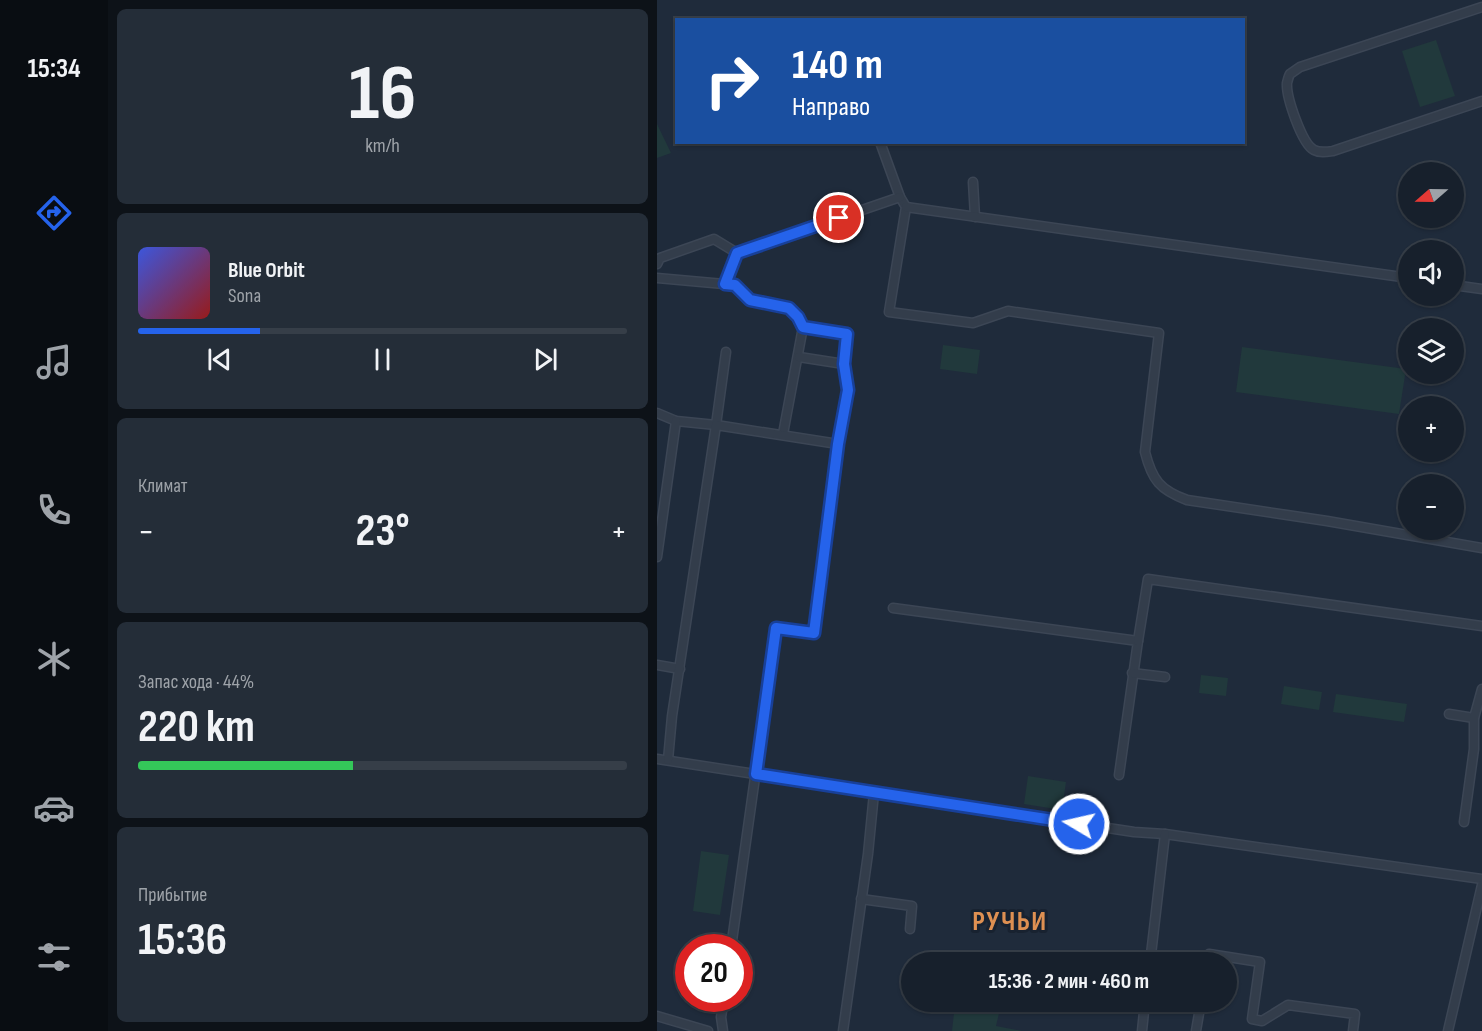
<!DOCTYPE html>
<html lang="ru">
<head>
<meta charset="utf-8">
<style>
  body { margin:0; font-family:"Sofia Sans Condensed",sans-serif; background:#242d38; color:#f1f3f6; height:100vh; display:flex; flex-direction:column; font-size:22px; white-space:nowrap }
  * { box-sizing:border-box; margin:0 }
  p { font-size:20px; color:#9ea3a9 }
  .icon { flex:none; width:33px; height:33px; fill:none; stroke:currentColor; stroke-width:2; stroke-linecap:round; stroke-linejoin:round }
  .map { position:relative; flex:1; overflow:hidden }
  .panel { display:flex; flex-direction:column; gap:9px; padding:9px; background:#0d1218; width:549px }
  .panel>* { flex:none }
  .banner { position:absolute; left:18px; top:18px; width:570px; height:126px; border-radius:0px; box-shadow:0 2px 4px #0004,0 0 0 2px #363e48; background:#1a4fa0; color:#fff; overflow:hidden }
  .needle { width:39px; rotate:250deg }
  .buttons { position:absolute; left:741px; top:162px; display:grid; gap:12px }
  .buttons a { display:grid; place-items:center; width:66px; height:66px; border-radius:50%; background:#17202c; box-shadow:0 2px 4px #0004,0 0 0 2px #363e48; font-size:30px }
  .speed { position:absolute; left:18px; top:934px; display:flex; gap:12px; font-size:30px; font-weight:700; text-align:center }
  .speed>* { display:grid; place-content:center; width:78px; height:78px; border-radius:50%; background:#17202c; box-shadow:0 2px 4px #0004,0 0 0 2px #363e48; line-height:1 }
  .speed .limit { border:9px solid #d22; background:#fff; color:#111 }
  .pin { position:absolute; display:grid; place-items:center; width:51px; height:51px; color:#fff; margin:-26px; border:3px solid #fff; border-radius:50%; box-shadow:0 2px 6px #0007 }
  .me { position:absolute; width:66px; margin:-33px; rotate:279deg; stroke-linejoin:round; filter:drop-shadow(0 0 4px #0008) }
  .turn { display:flex; align-items:center; gap:21px; height:126px; padding:0 18px; font-size:27px }
  .turn .icon { width:78px; height:78px; stroke-width:2.5 }
  .turn b { display:block; font-size:42px; line-height:51px }
  .big { font-size:45px; font-weight:700; line-height:1.1 }
  .panel .widget { flex:1; display:flex; flex-direction:column; justify-content:center; gap:9px; min-width:0; padding:0 21px; border-radius:9px; background:#242d38 }
  .panel .dial { align-items:center; gap:0 }
  .dial b { font-size:78px; line-height:1 }
  .song { display:flex; align-items:center; gap:18px }
  .cover { width:72px; height:72px; border-radius:9px; background:linear-gradient(135deg,hsl(230 70% 55%),hsl(0 70% 35%)) }
  .played { height:6px; border-radius:3px; background:linear-gradient(90deg,#2563eb 25%,#363e48 25%) }
  .keys { display:flex; justify-content:space-around; direction:ltr }
  .heat { display:flex; justify-content:space-between; align-items:center; font-size:33px; direction:ltr }
  .charge { height:9px; border-radius:4px; background:linear-gradient(90deg,#34c759 44%,#363e48 0) }
  .trip { position:absolute; left:244px; top:952px; width:336px; height:60px; border-radius:30px; background:#17202c; box-shadow:0 2px 4px #0004,0 0 0 2px #363e48; font-weight:700; line-height:60px; text-align:center }
  main { display:flex; flex:1; min-height:0 }
  .tabs { display:flex; flex-direction:column; width:108px; justify-content:space-around; align-items:center; background:#090d12; color:#9ea3a9 }
  .tabs .icon { width:42px; height:42px }
  .tabs .active { color:#2563eb }
  .tabs b { font-size:27px; color:#f1f3f6 }
  .map>svg:first-child { display:block }
  .green { fill:#21393c }
  .lines { fill:none; stroke-linecap:round; stroke-linejoin:round }
  .lane-casing { stroke:#3c4655; stroke-width:11 }
  .lane { stroke:#333d4b; stroke-width:8 }
  .route-casing { stroke:#184099; stroke-width:15 }
  .route { stroke:#2563eb; stroke-width:10 }
  .labels { text-anchor:middle; dominant-baseline:central; stroke-width:6; stroke-linejoin:round; paint-order:stroke }
  .district-label { font-size:28px; font-weight:bold; letter-spacing:1.5px; fill:#de9052; stroke:#182230 }
</style>
</head>
<body>
<main>
<nav class="tabs">
<b>15:34</b>
<svg class="icon active" aria-label="directions" viewBox="0 0 24 24"><path d="M12 3l9 9-9 9-9-9zM9 14v-3h6M13 9l2 2-2 2"/></svg>
<svg class="icon" aria-label="music" viewBox="0 0 24 24"><path d="M9 18V5l10-2v13"/><circle cx="6" cy="18" r="3"/><circle cx="16" cy="16" r="3"/></svg>
<svg class="icon" aria-label="phone" viewBox="0 0 24 24"><path d="M5 4h4l2 5-3 2q2 4 5 5l2-3 5 2v4C11 20 4 13 5 4z"/></svg>
<svg class="icon" aria-label="climate" viewBox="0 0 24 24"><path d="M12 3v18M4 7l16 10M4 17L20 7"/></svg>
<svg class="icon" aria-label="car" viewBox="0 0 24 24"><path d="M5 17H2v-5l4-1 3-4h7l3 4 3 1v5h-3M9 17h6M6 11h13"/><circle cx="7" cy="17" r="2"/><circle cx="17" cy="17" r="2"/></svg>
<svg class="icon" aria-label="filters" viewBox="0 0 24 24"><path d="M4 7h16M4 17h16"/><circle cx="9" cy="7" r="2"/><circle cx="15" cy="17" r="2"/></svg>
</nav>
<section class="panel">
<div class="widget dial"><b>16</b><p>km/h</p></div>
<div class="widget">
<div class="song"><i class="cover"></i><div><b>Blue Orbit</b><p>Sona</p></div></div>
<div class="played"></div>
<div class="keys"><svg class="icon" aria-label="previous" viewBox="0 0 24 24"><path d="M18 5L8 12l10 7zM5 5v14"/></svg><svg class="icon" aria-label="pause" viewBox="0 0 24 24"><path d="M8 5v14M16 5v14"/></svg><svg class="icon" aria-label="next" viewBox="0 0 24 24"><path d="M6 5l10 7-10 7zM19 5v14"/></svg></div>
</div>
<div class="widget"><p>Климат</p>
<div class="heat"><a>−</a><b class="big">23°</b><a>+</a></div>
</div>
<div class="widget"><p>Запас хода · 44%</p><b class="big">220 km</b><div class="charge"></div></div>
<div class="widget"><p>Прибытие</p><b class="big">15:36</b></div>
</section>
<div class="map">
<svg width="825" height="1031" viewBox="0 0 825 1031">
  <rect width="100%" height="100%" fill="#1f2b3b"/>
  <g class="green">
    <polygon points="779,40 798,96 763,107 745,51"/>
    <polygon points="0,124 14,153 0,158"/>
    <polygon points="286,345 323,350 320,374 283,369"/>
    <polygon points="585,347 749,369 742,414 579,392"/>
    <polygon points="544,675 571,678 569,696 542,693"/>
    <polygon points="627,686 665,692 662,710 624,704"/>
    <polygon points="679,694 750,704 747,722 676,712"/>
    <polygon points="371,776 409,782 405,810 367,804"/>
    <polygon points="44,851 72,855 63,915 36,911"/>
    <polygon points="298,1004 343,1009 339,1026 365,1031 295,1031"/>
  </g>
  <g class="lines">
    <g class="lane-casing">
      <g id="lane">
        <path d="M 825,7 L 643,67 L 633,74 C 632,75 630,83 630,83 C 629,97 645,144 657,150 C 663,153 669,152 676,151 L 825,101"/>
        <path d="M 223,142 L 243,197 L 249,207 L 232,312 L 316,323 L 351,311 L 502,333 L 488,452 C 495,480 503,490 530,500 L 670,521 L 825,548"/>
        <polyline points="316,182 318,217"/>
        <polyline points="249,207 752,278"/>
        <polyline points="0,264 3,258 57,239 80,253"/>
        <polyline points="0,278 78,285 93,300 132,308 141,317 146,327 126,434"/>
        <polyline points="68,284 80,253 243,197"/>
        <polyline points="796,285 825,289"/>
        <polyline points="146,327 190,334 187,364"/>
        <polyline points="0,413 19,421 59,425 69,352"/>
        <polyline points="0,557 19,421"/>
        <polyline points="236,608 481,641 462,775"/>
        <polyline points="481,641 491,579 825,626"/>
        <polyline points="0,665 23,669"/>
        <polyline points="475,673 508,677"/>
        <polyline points="792,714 817,718"/>
        <polyline points="0,759 477,832 508,834 825,879"/>
        <polyline points="11,760 15,716 59,425 181,444"/>
        <polyline points="807,822 817,749 817,718 825,689"/>
        <polyline points="204,899 255,906 253,929"/>
        <polyline points="74,948 119,628 157,633 181,444 191,390 187,364 142,357"/>
        <polyline points="493,963 508,834"/>
        <polyline points="550,963 552,954 603,962 595,1019 605,1021 631,1005 698,1014 696,1031"/>
        <polyline points="0,1016 51,1031"/>
        <polyline points="66,1031 64,1017 67,999"/>
        <polyline points="186,1031 211,854 217,793"/>
        <polyline points="485,1031 488,1002"/>
        <polyline points="539,1031 544,1002"/>
        <polyline points="791,1031 825,885"/>
      </g>
    </g>
    <use href="#lane" class="lane"/>
  </g>
  <g class="lines">
    <g class="route-casing">
      <polyline id="route" points="182,218 80,253 68,284 78,285 93,300 132,308 141,317 146,327 190,334 187,364 191,390 181,444 157,633 119,628 99,774 422,824"/>
    </g>
    <use href="#route" class="route"/>
  </g>
  <g class="labels">
    <g class="district-label">
      <text x="353" y="921">РУЧЬИ</text>
    </g>
  </g>
</svg>
<div class="buttons">
<a><svg class="needle" viewBox="-14 -14 28 28"><path d="M0-13l5 13h-10z" fill="#e53935"/><path d="M0 13l5-13h-10z" fill="#9ea3a9"/></svg></a>
<a><svg class="icon" aria-label="sound" viewBox="0 0 24 24"><path d="M4 9h4l5-4v14l-5-4H4zM17 9q2 3 0 6"/></svg></a>
<a><svg class="icon" aria-label="layers" viewBox="0 0 24 24"><path d="M12 4l9 5-9 5-9-5zM3 14l9 5 9-5"/></svg></a>
<a>+</a>
<a>−</a>
</div>
<div class="speed"><div class="limit">20</div></div>
<div class="pin" style="left:182px;top:218px;background:#d93025"><svg class="icon" aria-label="arrive" viewBox="0 0 24 24"><path d="M6 21V4h12l-3 4 3 4H6"/></svg></div>
<svg class="me" style="left:422px;top:824px" viewBox="-20 -20 40 40"><circle r="17" fill="#2563eb" stroke="#fff" stroke-width="3"/><path d="M0-11L8 9 0 5-8 9z" fill="#fff"/></svg>
<div class="trip">15:36 · 2 мин · 460 m</div>
<div class="banner">
<div class="turn"><svg class="icon" aria-label="right" viewBox="0 0 24 24"><path d="M7 20v-9h11M14 6l5 5-5 5"/></svg><div><b>140 m</b>Направо</div></div>
</div>
</div>
</main>
</body>
</html>
